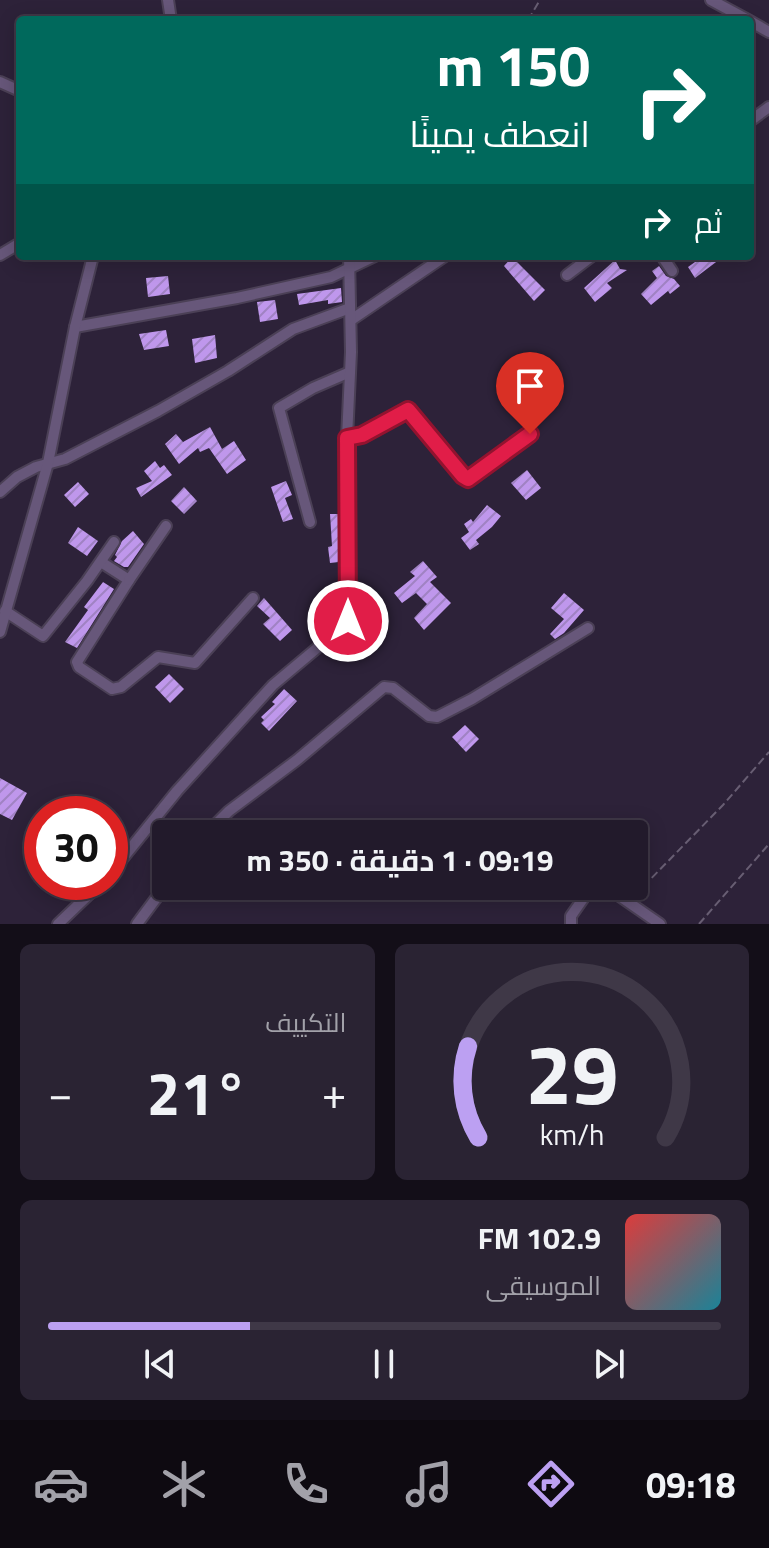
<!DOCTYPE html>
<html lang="ar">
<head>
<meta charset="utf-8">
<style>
  body { margin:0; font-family:"Titillium Web",Cairo,sans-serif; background:#2a2333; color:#f1f3f6; direction:rtl; height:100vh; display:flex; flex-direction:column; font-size:30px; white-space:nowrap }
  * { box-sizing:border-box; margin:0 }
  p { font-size:26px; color:#a2a1a9 }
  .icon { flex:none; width:44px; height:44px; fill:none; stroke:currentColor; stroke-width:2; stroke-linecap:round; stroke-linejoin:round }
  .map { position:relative; height:924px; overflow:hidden; direction:ltr }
  .panel { display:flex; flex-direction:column; gap:20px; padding:20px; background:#130e18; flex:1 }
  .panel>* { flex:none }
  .banner { position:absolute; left:16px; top:16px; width:738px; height:244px; border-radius:8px; box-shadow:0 4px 20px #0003,0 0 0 2px #3f3847; direction:rtl; background:#00695c; color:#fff; overflow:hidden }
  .speed { position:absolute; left:24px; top:796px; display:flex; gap:16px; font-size:40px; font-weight:700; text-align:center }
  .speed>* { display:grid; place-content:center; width:104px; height:104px; border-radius:50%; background:#221a2b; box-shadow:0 4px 20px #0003,0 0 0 2px #3f3847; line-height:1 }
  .speed .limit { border:12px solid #d22; background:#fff; color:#111 }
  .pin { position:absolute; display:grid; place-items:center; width:68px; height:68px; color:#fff; margin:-82px -34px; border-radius:50% 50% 50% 0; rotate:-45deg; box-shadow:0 0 8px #0007 }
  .pin .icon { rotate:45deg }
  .me { position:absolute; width:88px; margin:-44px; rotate:0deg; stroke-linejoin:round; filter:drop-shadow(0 0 6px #0008) }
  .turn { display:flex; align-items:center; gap:28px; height:168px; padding:0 32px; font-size:36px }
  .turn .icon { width:104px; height:104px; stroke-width:2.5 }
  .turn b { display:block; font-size:56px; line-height:68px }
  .then { display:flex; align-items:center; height:76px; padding:0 32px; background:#0003; gap:16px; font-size:30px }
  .big { font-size:60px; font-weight:700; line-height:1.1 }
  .panel .card { flex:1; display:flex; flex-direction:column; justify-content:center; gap:12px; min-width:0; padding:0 28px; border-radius:12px; background:#2a2333 }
  .panel .dial { align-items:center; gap:0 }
  .dial svg { height:208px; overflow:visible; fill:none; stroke:#3f3847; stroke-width:7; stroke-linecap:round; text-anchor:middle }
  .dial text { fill:#f1f3f6; stroke:none }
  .song { display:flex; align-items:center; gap:24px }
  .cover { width:96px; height:96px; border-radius:12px; background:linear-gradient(135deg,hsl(0 70% 55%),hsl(190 70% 35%)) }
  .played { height:8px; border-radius:4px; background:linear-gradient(90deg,#bca0f2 30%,#3f3847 30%) }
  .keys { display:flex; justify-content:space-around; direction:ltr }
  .heat { display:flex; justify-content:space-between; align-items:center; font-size:44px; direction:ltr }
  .panel .tiles { flex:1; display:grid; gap:20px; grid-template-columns:1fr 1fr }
  .card:last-child { grid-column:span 2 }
  .trip { position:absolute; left:152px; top:820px; width:496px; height:80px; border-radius:8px; background:#221a2b; box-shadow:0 4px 20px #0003,0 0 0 2px #3f3847; font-weight:700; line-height:80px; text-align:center; direction:rtl }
  .dock { display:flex; height:128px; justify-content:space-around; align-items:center; background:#0e0a11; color:#a2a1a9 }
  .dock .icon { width:56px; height:56px }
  .dock .current { color:#bca0f2 }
  .dock b { font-size:36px; color:#f1f3f6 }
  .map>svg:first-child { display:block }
  .building { fill:url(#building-hatch) }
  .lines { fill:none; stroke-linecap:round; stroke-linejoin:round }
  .minor-casing { stroke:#4b4056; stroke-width:14 }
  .path { stroke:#685e73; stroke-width:2; stroke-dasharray:8 4; stroke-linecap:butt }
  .minor { stroke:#67577a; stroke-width:10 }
  .route-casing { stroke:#92132f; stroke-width:20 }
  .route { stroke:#e11d48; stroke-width:14 }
</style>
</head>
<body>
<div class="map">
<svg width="769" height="924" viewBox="0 0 769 924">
  <defs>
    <pattern id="building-hatch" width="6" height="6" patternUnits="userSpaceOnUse" patternTransform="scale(2)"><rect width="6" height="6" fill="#bf97ec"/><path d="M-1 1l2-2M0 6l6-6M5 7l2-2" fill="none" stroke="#a082c3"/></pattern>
  </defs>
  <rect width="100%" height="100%" fill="#2d2239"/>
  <g class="building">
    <polygon points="698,256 724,256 695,278 688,267 695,262 693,259"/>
    <polygon points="512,257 545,290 534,301 504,266"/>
    <polygon points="615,260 620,269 627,270 607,283 612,288 595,302 584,288"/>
    <polygon points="659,266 666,276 674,279 680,286 670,294 668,291 651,305 641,294 657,278 652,271"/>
    <polygon points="168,276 170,294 148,297 146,278"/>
    <polygon points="341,288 342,302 328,304 328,300 299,305 297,294"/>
    <polygon points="275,300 278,319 260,322 257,302"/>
    <polygon points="166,330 169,346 144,350 139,334"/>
    <polygon points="215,335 217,358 195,363 192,339"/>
    <polygon points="210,427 222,449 234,441 246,460 227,474 209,448 200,452 198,448 179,464 165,444 176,434 183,442"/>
    <polygon points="155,461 160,468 164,465 172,475 141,497 136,488 152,481 144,471"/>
    <polygon points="527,470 541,488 526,500 511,483"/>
    <polygon points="286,481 292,495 285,498 293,519 283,522 271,487"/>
    <polygon points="78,482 89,494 75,507 64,495"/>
    <polygon points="184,487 197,501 184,514 171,501"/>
    <polygon points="487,505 501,516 492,527 476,540 479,544 470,550 461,538 469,532 464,524 471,519 473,522"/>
    <polygon points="330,514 339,514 339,562 330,563 328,547 332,546"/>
    <polygon points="78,527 98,541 87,556 68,543"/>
    <polygon points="133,531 144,544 128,567 124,567 114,561 117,557 115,555 122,541"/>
    <polygon points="423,561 437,577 430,582 451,603 424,630 414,618 427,604 416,593 402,603 394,593 415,576 410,572"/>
    <polygon points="103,582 114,589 77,648 65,642 88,610 84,607"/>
    <polygon points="564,593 584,610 564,633 555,639 550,634 564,619 551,608"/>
    <polygon points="264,598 292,630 280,641 263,624 270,618 257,606"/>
    <polygon points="169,674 184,689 170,703 155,687"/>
    <polygon points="284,689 297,701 269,731 261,723 264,720 261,717 275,704 272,702"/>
    <polygon points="465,725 479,739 466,752 452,737"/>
    <polygon points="0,778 27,793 12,820 0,814"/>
  </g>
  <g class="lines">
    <g class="minor-casing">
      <g id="minor">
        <polyline points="168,0 171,20"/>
        <polyline points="711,0 748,20"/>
        <polyline points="750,21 769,32"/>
        <polyline points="0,82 20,91"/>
        <polyline points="750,121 769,107"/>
        <polyline points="0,255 20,243"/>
        <polyline points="662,256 672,271"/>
        <polyline points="567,275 592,256"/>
        <polyline points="351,320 445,256"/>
        <polyline points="75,327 237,298 331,277 375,256"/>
        <polyline points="347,438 362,435 408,410 468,479 530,434"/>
        <polyline points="0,492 17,477 36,467 65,459 158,411 228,371 293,329 350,308"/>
        <polyline points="310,522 279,408 313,388 350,372"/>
        <polyline points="101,562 129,580 77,662 79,667 112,689 121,687 158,657 195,663 253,598"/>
        <polyline points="129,580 166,526"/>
        <polyline points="5,611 43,636 87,581 114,542"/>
        <polyline points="0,632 48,463 75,327 93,256"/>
        <polyline points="206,834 229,811 297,760 384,687 393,688 429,716 437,717 472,699 588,628"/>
        <polyline points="110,874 177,791 273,685 347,623 347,438 351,352 349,256"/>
        <polyline points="605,886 660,924"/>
        <polyline points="58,924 102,882"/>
        <polyline points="137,924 166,885"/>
        <polyline points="571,924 571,916 592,886"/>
      </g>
    </g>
    <g class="path">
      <polyline points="528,20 540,0"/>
      <polyline points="635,895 723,805 769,752"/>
      <polyline points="699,924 769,844"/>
    </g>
    <use href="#minor" class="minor"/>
  </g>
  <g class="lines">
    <g class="route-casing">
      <polyline id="route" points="348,621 347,438 362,435 408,410 463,476 468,479 530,434"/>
    </g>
    <use href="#route" class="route"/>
  </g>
</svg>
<div class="speed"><div class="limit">30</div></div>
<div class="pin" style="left:530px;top:434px;background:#d93025"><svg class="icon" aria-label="arrive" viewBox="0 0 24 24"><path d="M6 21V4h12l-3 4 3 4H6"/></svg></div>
<svg class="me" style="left:348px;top:621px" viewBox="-20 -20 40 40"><circle r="17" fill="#e11d48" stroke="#fff" stroke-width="3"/><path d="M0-11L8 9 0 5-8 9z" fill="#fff"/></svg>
<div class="trip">09:19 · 1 دقيقة · 350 m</div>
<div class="banner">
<div class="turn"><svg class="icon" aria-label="right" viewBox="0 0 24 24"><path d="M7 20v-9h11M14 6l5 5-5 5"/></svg><div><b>150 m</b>انعطف يمينًا</div></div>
<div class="then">ثم<svg class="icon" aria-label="right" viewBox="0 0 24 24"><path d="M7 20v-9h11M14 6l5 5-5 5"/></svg></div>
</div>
</div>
<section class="panel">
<div class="tiles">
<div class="card dial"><svg viewBox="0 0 100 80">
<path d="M14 69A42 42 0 1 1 86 69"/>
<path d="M14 69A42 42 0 0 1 10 34" stroke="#bca0f2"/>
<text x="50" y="56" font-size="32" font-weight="700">29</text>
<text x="50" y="72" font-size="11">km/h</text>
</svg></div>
<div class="card"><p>التكييف</p>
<div class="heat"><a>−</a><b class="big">21°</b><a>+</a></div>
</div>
<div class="card">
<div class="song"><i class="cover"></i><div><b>102.9 FM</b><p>الموسيقى</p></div></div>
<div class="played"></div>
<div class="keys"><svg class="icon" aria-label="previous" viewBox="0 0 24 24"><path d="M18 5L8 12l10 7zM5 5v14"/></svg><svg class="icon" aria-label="pause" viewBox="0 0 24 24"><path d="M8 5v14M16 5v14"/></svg><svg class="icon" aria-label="next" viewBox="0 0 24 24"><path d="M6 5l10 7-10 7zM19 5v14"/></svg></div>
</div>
</div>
</section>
<nav class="dock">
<b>09:18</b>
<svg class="icon current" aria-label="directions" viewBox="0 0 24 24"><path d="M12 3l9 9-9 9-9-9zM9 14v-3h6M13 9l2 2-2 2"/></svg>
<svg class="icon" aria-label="music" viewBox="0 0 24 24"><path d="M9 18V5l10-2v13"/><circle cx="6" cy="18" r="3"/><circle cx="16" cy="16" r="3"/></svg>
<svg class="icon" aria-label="phone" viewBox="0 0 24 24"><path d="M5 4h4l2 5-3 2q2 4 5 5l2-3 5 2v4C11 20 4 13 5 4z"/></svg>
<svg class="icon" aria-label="climate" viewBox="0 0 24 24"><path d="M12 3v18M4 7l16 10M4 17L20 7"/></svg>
<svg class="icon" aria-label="car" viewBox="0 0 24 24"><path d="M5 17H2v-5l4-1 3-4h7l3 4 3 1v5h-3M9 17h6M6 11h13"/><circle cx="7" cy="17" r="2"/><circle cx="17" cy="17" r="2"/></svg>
</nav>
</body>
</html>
